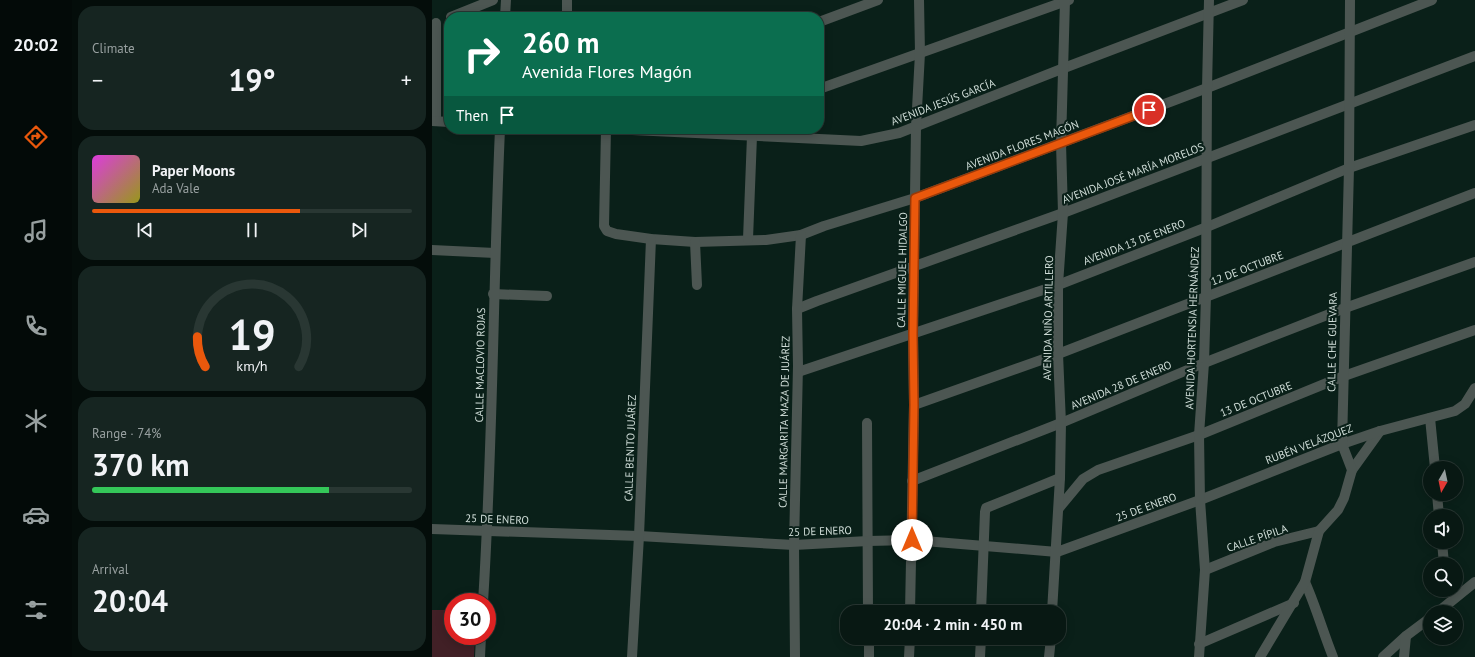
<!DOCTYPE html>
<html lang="en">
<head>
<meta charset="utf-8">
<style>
  body { margin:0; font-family:"PT Sans",sans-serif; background:#162521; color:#f1f3f6; height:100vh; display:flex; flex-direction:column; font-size:15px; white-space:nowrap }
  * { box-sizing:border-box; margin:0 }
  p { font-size:13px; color:#98a0a0 }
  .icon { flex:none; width:22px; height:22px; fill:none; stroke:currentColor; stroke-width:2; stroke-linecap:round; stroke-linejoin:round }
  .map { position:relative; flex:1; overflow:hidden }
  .drawer { display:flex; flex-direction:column; gap:6px; padding:6px; background:#040d0a; width:360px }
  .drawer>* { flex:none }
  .top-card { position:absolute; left:12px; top:12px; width:380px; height:122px; border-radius:16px; box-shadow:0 2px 10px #0003,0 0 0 1px #293733; background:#0b6e4f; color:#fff; overflow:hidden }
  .needle { width:26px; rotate:189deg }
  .fabs { position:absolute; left:991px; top:461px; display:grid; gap:8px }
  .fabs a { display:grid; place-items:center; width:40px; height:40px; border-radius:50%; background:#081813; box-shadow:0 2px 10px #0003,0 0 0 1px #293733; font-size:20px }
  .speed { position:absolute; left:12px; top:593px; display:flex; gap:8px; font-size:20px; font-weight:700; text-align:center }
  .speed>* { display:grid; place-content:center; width:52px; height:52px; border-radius:50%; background:#081813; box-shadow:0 2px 10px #0003,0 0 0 1px #293733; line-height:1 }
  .speed .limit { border:6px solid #d22; background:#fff; color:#111 }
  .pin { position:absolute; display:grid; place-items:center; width:34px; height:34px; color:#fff; margin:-17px; border:2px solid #fff; border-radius:50%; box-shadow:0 1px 4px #0007 }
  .me { position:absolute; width:44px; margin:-22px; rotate:0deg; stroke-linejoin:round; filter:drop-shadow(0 0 3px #0008) }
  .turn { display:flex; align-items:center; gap:14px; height:84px; padding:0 12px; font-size:18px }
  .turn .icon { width:52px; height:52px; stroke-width:2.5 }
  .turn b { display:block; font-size:28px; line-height:34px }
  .then { display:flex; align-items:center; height:38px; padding:0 12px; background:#0003; gap:8px; font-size:15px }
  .big { font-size:30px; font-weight:600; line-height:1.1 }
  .drawer .widget { flex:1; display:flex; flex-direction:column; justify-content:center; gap:6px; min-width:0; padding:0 14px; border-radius:16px; background:#162521 }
  .drawer .dial { align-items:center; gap:0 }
  .dial svg { height:104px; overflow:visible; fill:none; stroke:#293733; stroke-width:7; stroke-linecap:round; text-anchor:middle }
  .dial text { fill:#f1f3f6; stroke:none }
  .song { display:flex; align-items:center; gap:12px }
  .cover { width:48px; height:48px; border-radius:6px; background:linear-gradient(135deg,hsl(300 70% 55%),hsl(60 70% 35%)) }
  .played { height:4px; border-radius:2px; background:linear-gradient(90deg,#ea580c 65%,#293733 65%) }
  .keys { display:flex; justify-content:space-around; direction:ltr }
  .heat { display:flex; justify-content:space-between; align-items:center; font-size:22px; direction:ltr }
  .charge { height:6px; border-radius:3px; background:linear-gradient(90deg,#34c759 74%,#293733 0) }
  .trip { position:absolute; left:408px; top:605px; width:226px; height:40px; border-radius:16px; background:#081813; box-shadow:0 2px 10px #0003,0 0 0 1px #293733; font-weight:600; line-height:40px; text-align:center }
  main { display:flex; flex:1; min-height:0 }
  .tab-bar { display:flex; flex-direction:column; width:72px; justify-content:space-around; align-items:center; background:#030a08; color:#98a0a0 }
  .tab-bar .icon { width:28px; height:28px }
  .tab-bar .on { color:#ea580c }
  .tab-bar b { font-size:18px; color:#f1f3f6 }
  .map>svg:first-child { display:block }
  .garden { fill:#412026 }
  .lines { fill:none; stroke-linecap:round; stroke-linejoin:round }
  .minor { stroke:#4c5652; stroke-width:10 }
  .route-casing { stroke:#983908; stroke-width:10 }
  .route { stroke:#ea580c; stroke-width:7 }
  .labels { text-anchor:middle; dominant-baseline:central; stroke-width:4; stroke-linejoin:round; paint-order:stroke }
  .street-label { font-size:11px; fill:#d2dfda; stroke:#0a2019 }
</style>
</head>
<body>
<main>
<nav class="tab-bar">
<b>20:02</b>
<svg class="icon on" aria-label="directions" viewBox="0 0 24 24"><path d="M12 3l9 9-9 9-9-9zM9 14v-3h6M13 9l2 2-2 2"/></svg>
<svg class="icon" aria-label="music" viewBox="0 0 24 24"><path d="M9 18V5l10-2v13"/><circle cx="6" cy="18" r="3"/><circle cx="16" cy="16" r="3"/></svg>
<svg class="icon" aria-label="phone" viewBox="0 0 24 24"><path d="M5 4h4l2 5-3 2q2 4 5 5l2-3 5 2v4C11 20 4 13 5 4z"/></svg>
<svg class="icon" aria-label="climate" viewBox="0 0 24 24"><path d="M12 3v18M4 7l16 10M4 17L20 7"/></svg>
<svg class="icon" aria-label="car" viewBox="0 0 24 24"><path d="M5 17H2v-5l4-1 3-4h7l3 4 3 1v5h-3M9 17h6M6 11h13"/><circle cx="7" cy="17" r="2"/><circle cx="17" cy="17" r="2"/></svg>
<svg class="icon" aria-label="filters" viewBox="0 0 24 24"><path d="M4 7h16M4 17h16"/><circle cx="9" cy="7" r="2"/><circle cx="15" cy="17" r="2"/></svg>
</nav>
<section class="drawer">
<div class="widget"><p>Climate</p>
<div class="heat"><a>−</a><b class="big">19°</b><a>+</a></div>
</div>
<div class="widget">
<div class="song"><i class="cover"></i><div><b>Paper Moons</b><p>Ada Vale</p></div></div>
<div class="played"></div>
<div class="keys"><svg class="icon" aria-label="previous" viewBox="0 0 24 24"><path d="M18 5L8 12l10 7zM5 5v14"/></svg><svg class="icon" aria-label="pause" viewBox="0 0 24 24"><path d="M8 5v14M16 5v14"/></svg><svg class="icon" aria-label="next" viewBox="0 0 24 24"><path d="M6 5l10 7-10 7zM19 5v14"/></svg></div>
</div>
<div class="widget dial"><svg viewBox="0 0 100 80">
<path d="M14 69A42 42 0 1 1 86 69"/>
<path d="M14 69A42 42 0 0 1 8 46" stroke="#ea580c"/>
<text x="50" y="56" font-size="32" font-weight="700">19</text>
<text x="50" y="72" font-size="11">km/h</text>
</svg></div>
<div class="widget"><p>Range · 74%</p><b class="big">370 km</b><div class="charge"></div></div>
<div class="widget"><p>Arrival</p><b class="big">20:04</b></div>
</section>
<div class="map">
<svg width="1043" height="657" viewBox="0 0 1043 657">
  <rect width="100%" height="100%" fill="#0a2019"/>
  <polygon class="garden" points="0,610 21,610 21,636 43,636 42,657 0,657"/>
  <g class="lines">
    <g class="minor">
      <polyline points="19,17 61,0"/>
      <polyline points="73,17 74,0"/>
      <polyline points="135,17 135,0"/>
      <polyline points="387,22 446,0"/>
      <polyline points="4,23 4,121"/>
      <polyline points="387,89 637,0"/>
      <polyline points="0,121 17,122"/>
      <polyline points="174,129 172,226 175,231 184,234 219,239 263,242 334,240 369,235 392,226 483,198 775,88 1000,0"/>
      <polyline points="179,129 429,141 467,133 632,68 811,0"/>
      <polyline points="316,239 320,136"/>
      <polyline points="263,242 265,285"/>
      <polyline points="0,250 63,253"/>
      <polyline points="61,294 115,296"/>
      <polyline points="365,309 385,301 631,213 1043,56"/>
      <polyline points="366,372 626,285 775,227 917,168 1043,125"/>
      <polyline points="482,405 626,354 1043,193"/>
      <polyline points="998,418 1003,468"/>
      <polyline points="435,423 436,612"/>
      <polyline points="920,470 948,431"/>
      <polyline points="480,481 629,423 772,363 913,308 1043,262"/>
      <polyline points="1005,494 1007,516"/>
      <polyline points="627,508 651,479 666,470 767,435 912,376 1043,330"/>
      <polyline points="0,529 207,536 362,545 436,541 480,540 625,552 768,500 910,444 948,431 1023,411 1033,404 1043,388"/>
      <polyline points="1010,542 1012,564"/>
      <polyline points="773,570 842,542 887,531"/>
      <path d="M 873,582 C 884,607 891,632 901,657"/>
      <path d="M 51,602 C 61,445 61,287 68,129"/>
      <polyline points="478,612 482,405 481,333 484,127 488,53 487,0"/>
      <polyline points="549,612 553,512 554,508 628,478"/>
      <polyline points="620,612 628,478 629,423 626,354 626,285 631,213 629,143 633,0"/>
      <polyline points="1006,612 1043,582"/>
      <polyline points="437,638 437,657"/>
      <polyline points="767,644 862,603"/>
      <polyline points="48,657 49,636"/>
      <polyline points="200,657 207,536 219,239"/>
      <polyline points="363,657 362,545 366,366 365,309 369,235"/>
      <polyline points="477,657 478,638"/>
      <polyline points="548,657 549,638"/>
      <polyline points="617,657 619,638"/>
      <polyline points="767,657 773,570 768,500 767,435 772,363 774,296 775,88 777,0"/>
      <polyline points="828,657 873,582 887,531 906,510 912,498 920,470 910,444 917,168 918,0"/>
      <polyline points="951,657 974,636 998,618"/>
      <polyline points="972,657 974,636"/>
    </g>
  </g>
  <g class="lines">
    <g class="route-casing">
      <polyline id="route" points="480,540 482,405 481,334 483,198 717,110"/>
    </g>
    <use href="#route" class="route"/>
  </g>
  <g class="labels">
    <g class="street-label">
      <text transform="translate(511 102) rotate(-21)">AVENIDA JESÚS GARCÍA</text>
      <text transform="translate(590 145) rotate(-21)">AVENIDA FLORES MAGÓN</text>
      <text transform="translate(701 173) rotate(-21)">AVENIDA JOSÉ MARÍA MORELOS</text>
      <text transform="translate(702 242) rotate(-21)">AVENIDA 13 DE ENERO</text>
      <text transform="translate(815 268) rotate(-21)">12 DE OCTUBRE</text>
      <text transform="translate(470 270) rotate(-89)">CALLE MIGUEL HIDALGO</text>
      <text transform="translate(616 318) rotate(-89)">AVENIDA NIÑO ARTILLERO</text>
      <text transform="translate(760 328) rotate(-88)">AVENIDA HORTENSIA HERNÁNDEZ</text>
      <text transform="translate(900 342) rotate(-89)">CALLE CHE GUEVARA</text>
      <text transform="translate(48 365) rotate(-89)">CALLE MACLOVIO ROJAS</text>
      <text transform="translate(689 385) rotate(-23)">AVENIDA 28 DE ENERO</text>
      <text transform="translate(824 399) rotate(-22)">13 DE OCTUBRE</text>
      <text transform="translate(352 422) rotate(-89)">CALLE MARGARITA MAZA DE JUÁREZ</text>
      <text transform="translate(877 444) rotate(-21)">RUBÉN VELÁZQUEZ</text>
      <text transform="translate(198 448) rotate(-88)">CALLE BENITO JUÁREZ</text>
      <text transform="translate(714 507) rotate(-20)">25 DE ENERO</text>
      <text transform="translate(65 519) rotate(2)">25 DE ENERO</text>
      <text transform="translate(388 531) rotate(-2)">25 DE ENERO</text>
      <text transform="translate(825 538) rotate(-19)">CALLE PÍPILA</text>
    </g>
  </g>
</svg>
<div class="fabs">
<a><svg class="needle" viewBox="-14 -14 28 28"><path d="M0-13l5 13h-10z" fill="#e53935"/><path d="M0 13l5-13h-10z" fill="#98a0a0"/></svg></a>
<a><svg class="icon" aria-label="sound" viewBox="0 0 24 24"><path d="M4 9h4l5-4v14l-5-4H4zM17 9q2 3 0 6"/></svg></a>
<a><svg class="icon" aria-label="search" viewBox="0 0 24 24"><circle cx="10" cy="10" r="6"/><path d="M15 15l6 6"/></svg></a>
<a><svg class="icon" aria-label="layers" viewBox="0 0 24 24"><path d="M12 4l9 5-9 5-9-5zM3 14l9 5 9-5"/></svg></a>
</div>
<div class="speed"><div class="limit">30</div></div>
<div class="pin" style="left:717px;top:110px;background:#d93025"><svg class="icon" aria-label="arrive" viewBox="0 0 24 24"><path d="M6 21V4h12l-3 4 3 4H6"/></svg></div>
<svg class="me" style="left:480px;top:540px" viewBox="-20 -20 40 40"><circle r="19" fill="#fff"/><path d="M0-13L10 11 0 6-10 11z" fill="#ea580c"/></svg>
<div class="trip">20:04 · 2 min · 450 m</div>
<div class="top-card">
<div class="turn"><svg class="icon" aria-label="right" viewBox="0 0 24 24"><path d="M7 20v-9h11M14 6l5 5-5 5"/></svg><div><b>260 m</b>Avenida Flores Magón</div></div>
<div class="then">Then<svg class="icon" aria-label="arrive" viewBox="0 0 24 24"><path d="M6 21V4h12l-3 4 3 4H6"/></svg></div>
</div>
</div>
</main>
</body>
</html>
